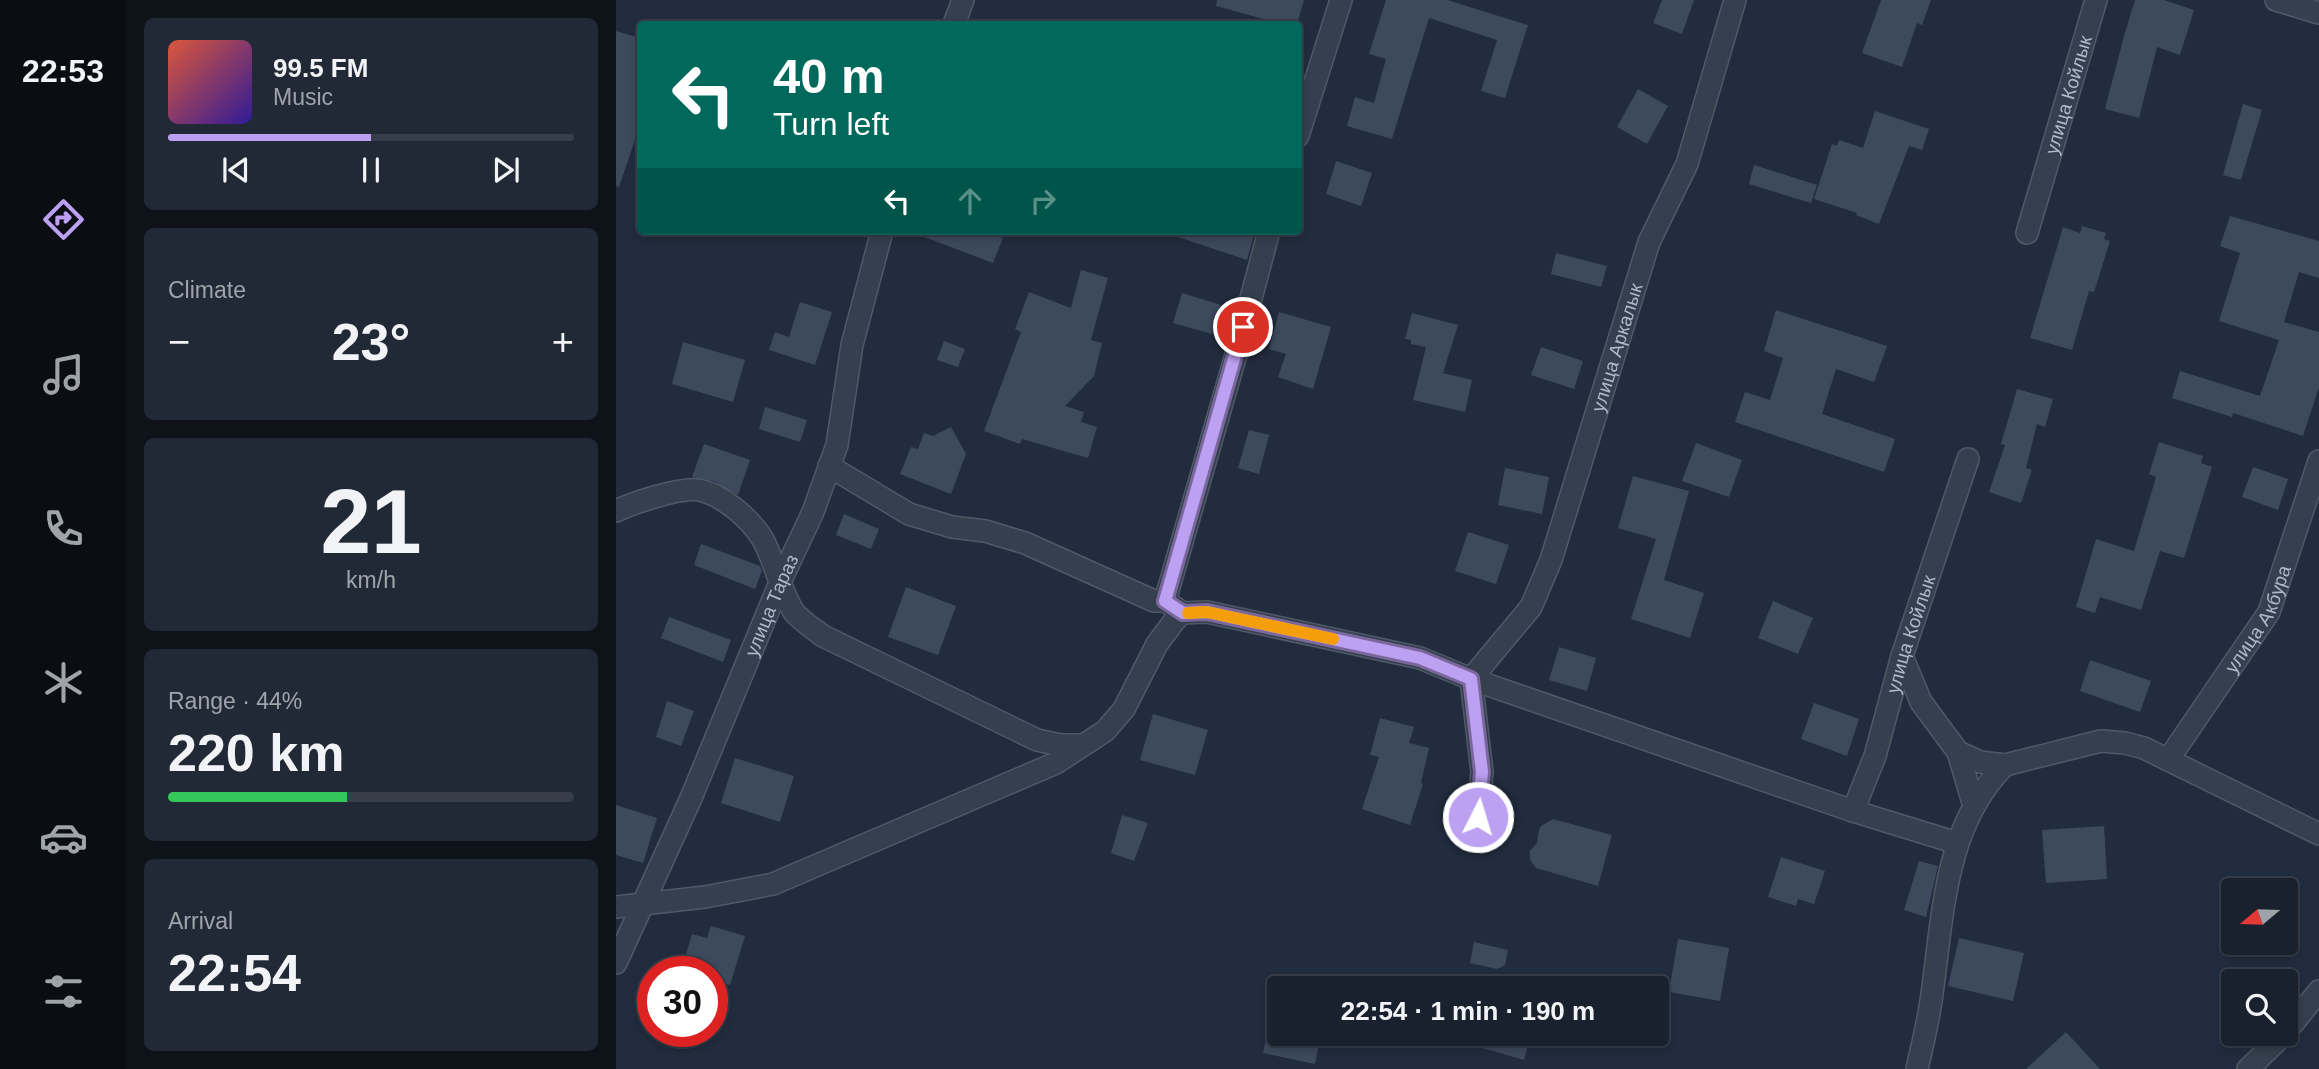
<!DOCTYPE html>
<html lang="en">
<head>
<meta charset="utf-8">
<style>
  body { margin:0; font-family:Arial,sans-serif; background:#222936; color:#f1f3f6; height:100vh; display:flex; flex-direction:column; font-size:26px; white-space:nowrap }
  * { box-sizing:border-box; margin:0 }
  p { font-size:23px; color:#9fa3aa }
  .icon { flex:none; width:38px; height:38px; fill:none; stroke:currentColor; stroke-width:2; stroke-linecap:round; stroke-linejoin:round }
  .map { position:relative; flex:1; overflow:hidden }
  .details { display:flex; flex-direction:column; gap:18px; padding:18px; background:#0e1219; width:490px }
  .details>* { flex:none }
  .top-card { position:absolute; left:21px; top:21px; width:665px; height:214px; border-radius:7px; box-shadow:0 4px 10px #0003,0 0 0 2px #373e4a; background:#00695c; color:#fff; overflow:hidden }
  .needle { width:46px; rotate:251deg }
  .controls { position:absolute; left:1605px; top:878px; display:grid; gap:14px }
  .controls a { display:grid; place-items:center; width:77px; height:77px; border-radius:7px; background:#19212e; box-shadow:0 4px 10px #0003,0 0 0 2px #373e4a; font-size:35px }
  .speed { position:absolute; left:21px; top:956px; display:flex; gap:14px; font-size:35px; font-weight:700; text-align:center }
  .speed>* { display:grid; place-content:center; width:91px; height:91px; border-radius:50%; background:#19212e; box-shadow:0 4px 10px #0003,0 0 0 2px #373e4a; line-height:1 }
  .speed .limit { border:10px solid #d22; background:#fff; color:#111 }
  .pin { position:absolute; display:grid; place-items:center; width:60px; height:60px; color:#fff; margin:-30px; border:4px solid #fff; border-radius:50%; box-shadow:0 2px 7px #0007 }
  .me { position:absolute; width:77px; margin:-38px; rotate:5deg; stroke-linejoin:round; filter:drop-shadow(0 0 5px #0008) }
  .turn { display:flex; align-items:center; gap:24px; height:147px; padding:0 21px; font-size:32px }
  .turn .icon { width:91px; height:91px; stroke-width:2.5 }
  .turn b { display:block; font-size:49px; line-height:60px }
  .lanes { display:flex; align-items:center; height:66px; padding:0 21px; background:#0003; justify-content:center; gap:35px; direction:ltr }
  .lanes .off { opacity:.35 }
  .big { font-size:52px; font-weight:800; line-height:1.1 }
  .details .widget { flex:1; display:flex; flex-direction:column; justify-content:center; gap:10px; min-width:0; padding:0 24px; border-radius:10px; background:#222936 }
  .details .dial { align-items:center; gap:0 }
  .dial b { font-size:91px; line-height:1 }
  .song { display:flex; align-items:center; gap:21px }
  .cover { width:84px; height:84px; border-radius:10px; background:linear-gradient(135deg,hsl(10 70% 55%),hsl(250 70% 35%)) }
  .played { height:7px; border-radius:4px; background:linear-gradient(90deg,#bca0f2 50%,#373e4a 50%) }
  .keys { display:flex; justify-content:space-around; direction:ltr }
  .heat { display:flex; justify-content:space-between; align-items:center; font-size:38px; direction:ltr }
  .charge { height:10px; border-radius:5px; background:linear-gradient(90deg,#34c759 44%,#373e4a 0) }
  .trip { position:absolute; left:651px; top:976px; width:402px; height:70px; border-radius:7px; background:#19212e; box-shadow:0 4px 10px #0003,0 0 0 2px #373e4a; font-weight:800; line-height:70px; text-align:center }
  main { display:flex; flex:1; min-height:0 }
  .menu { display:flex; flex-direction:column; width:126px; justify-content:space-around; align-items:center; background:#0a0d12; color:#9fa3aa }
  .menu .icon { width:49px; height:49px }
  .menu .current { color:#bca0f2 }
  .menu b { font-size:32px; color:#f1f3f6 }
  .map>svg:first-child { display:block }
  .building { fill:#3d4a5d }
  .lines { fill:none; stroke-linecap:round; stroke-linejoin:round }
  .minor-casing { stroke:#505968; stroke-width:24 }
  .minor { stroke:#353f4e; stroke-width:21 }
  .route-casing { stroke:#7a689d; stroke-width:18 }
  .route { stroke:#bca0f2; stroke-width:12 }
  .slow { stroke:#f59e0b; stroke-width:12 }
  .labels { text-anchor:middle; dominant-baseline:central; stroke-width:7; stroke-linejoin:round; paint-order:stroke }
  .street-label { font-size:19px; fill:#b1b9c9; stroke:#1a2432 }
</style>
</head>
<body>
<main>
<nav class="menu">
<b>22:53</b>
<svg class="icon current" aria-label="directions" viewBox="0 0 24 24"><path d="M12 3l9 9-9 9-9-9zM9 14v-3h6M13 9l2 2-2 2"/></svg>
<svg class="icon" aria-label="music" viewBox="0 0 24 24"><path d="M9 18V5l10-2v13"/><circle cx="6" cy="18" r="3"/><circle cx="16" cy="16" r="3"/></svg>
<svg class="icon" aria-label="phone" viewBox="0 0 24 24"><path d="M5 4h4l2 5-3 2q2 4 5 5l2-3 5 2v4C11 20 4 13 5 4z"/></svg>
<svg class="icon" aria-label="climate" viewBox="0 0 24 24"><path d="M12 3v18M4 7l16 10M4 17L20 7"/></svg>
<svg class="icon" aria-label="car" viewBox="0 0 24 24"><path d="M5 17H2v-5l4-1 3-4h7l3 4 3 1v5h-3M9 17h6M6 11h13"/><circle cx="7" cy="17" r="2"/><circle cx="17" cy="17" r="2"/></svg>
<svg class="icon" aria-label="filters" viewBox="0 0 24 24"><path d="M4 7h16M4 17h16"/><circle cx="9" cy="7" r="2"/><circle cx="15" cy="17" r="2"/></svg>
</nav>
<section class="details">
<div class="widget">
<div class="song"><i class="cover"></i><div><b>99.5 FM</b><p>Music</p></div></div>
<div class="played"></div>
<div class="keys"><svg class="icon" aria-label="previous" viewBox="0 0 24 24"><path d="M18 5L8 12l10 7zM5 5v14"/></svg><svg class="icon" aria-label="pause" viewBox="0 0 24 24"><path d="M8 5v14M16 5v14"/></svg><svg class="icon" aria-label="next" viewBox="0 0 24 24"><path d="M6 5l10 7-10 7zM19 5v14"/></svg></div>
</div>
<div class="widget"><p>Climate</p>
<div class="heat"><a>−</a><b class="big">23°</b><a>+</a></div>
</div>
<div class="widget dial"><b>21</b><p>km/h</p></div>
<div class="widget"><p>Range · 44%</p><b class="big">220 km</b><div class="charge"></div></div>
<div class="widget"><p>Arrival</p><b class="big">22:54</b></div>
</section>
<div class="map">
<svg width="1703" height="1069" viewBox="0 0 1703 1069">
  <rect width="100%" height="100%" fill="#212c3e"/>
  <g class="building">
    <polygon points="601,0 688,0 681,24 666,24 600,6"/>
    <polygon points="770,0 831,0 912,25 889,98 865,91 881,40 813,18 776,139 731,126 739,97 758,103 770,59 753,54"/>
    <polygon points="1046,0 1078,0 1066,34 1037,23"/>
    <polygon points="1265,0 1315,0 1306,25 1301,23 1286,67 1246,53"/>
    <polygon points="1519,0 1548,0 1578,10 1564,55 1541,47 1523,118 1489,109 1508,36"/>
    <polygon points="0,31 24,38 24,142 19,140 3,187 0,186"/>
    <polygon points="1022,89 1052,106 1031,144 1001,127"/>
    <polygon points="1627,104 1646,110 1625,180 1607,175"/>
    <polygon points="1259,111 1313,129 1306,150 1293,146 1263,224 1240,215 1241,213 1198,199 1216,144 1221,146 1223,140 1247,148"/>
    <polygon points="720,161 756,173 745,206 710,194"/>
    <polygon points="1138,165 1201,185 1195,203 1133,184"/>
    <polygon points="1614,216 1703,241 1703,278 1683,272 1668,322 1703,332 1703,387 1687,436 1617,413 1616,417 1556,398 1564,371 1644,396 1663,340 1603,321 1624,253 1604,246"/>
    <polygon points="1466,226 1490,233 1488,239 1494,241 1478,292 1473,291 1456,350 1414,338 1447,227 1464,233"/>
    <polygon points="298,231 368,231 387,238 377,263 298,233"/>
    <polygon points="556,231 639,231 631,260 556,235"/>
    <polygon points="940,253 991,266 985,287 935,274"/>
    <polygon points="465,270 492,278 475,340 486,343 478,376 449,406 468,412 465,422 481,427 472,458 406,439 404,444 368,431 405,332 399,329 413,292 455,308"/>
    <polygon points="566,293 605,305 596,334 557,323"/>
    <polygon points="184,302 216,312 199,365 153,350 159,332 173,337"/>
    <polygon points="1160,310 1271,346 1258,382 1220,369 1206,414 1279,439 1268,472 1119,422 1129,392 1154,400 1167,358 1148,351"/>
    <polygon points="663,312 715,327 697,389 662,377 670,354 653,349"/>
    <polygon points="796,313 842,325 827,373 856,380 849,412 797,400 810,347 795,344 795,340 789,339"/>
    <polygon points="328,341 349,349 342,367 321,360"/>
    <polygon points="67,342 129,360 117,402 56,384"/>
    <polygon points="925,347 967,361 958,389 915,375"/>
    <polygon points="1401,389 1437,399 1429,427 1421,424 1410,468 1416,470 1405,503 1373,492 1389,445 1385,444"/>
    <polygon points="149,407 191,420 184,442 143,429"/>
    <polygon points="335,427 350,454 335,494 284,474 295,447 302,449 308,433 317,436"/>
    <polygon points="633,430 653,435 643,474 622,468"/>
    <polygon points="1543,442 1587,456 1585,463 1596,467 1568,558 1544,551 1525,610 1484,597 1479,613 1460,607 1480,539 1518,551 1540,477 1533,474"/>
    <polygon points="1080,443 1126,460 1113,497 1066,481"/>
    <polygon points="88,444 134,460 122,495 97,481 76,477"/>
    <polygon points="1637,467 1672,479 1662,510 1626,497"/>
    <polygon points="889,468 933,477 926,514 882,505"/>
    <polygon points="1017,476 1073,491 1048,580 1088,593 1074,638 1015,619 1040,539 1002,528"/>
    <polygon points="228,514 263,529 255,549 220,535"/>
    <polygon points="852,532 893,545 880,584 839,571"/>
    <polygon points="85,544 144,566 146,571 139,589 78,565"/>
    <polygon points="290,587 340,606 322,655 272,637"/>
    <polygon points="1157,601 1197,618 1182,654 1142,638"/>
    <polygon points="53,617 115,640 107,662 45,638"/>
    <polygon points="943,647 980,658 971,691 933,680"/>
    <polygon points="1474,660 1535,681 1524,712 1464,691"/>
    <polygon points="51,701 78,711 65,746 40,737"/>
    <polygon points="1198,703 1243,719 1231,756 1185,739"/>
    <polygon points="537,714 592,730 579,775 524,760"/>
    <polygon points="764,718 798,727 793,743 813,748 805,783 807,784 794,825 746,809 763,757 754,755"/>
    <polygon points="119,758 178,776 164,822 105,803"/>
    <polygon points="0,805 41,818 27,863 0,855"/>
    <polygon points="506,815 532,823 518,861 495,853"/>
    <polygon points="937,819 996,835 982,886 920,868 914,860 914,851 921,843 923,830 925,826"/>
    <polygon points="1488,826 1491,879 1430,883 1426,830"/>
    <polygon points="1165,857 1209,871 1198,904 1182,899 1180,906 1152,897"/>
    <polygon points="1303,861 1322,866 1310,917 1288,910"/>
    <polygon points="95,926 129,936 114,985 96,979 96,971 65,971 76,934 91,938"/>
    <polygon points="1343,938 1408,953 1397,1001 1332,986"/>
    <polygon points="1062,939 1113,948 1104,1001 1053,992"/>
    <polygon points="858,942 892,950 889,965 881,969 854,963"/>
    <polygon points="1450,1032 1484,1069 1410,1069"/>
    <polygon points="651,1034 705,1034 699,1064 647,1053"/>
    <polygon points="840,1034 915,1034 908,1060 839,1040"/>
  </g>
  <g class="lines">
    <g class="minor-casing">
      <g id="minor">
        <polyline points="1660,0 1703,13"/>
        <polyline points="338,24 347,0"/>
        <polyline points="682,136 725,0"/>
        <path id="s1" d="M 1411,233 L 1480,0"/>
        <polyline points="213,466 293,514 336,527 369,531 409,543 538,601 549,601 567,613"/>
        <path d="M 0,511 C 17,503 64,487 83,490 C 107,495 133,518 146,538 C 159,560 164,591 178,612 C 185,621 198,629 207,636 L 421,740 L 444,745 L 466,745"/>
        <polyline points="549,601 621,351 653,231"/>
        <polyline points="1286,656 1305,702 1342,752 1358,806"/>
        <polyline points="1342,752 1364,762 1389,765 1485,741 1509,743 1528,748 1703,834"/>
        <path id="s2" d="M 1552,760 L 1653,612 L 1703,461"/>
        <path id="s3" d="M 1237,811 L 1259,756 L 1286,656 L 1352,459"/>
        <path id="s4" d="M 862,817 L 866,772 L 855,679 L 915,607 L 935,560 L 1033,242 L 1071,164 L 1119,0"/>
        <polyline points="0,907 89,897 157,884 440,763 489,731 508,709 541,644 559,620 567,613 591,612 804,658 855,679 1237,811 1341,843"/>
        <path id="s5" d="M 0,963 L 75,798 L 165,580 L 197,512 L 221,445 L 236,345 L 266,231"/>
        <polyline points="1670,1032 1703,991"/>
        <path d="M 1301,1069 C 1306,1046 1312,1023 1315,1001 C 1327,920 1327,826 1389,765"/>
        <polyline points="1632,1069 1668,1034"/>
      </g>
    </g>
    <use href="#minor" class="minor"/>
  </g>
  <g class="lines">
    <g class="route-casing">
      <polyline id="route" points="627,327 549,601 567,613 591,612 804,658 855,679 866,772 862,817"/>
    </g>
    <use href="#route" class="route"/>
    <polyline class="slow" points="572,613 591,612 717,639"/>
  </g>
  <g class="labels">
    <g class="street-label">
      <text stroke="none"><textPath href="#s1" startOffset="144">улица Койлык</textPath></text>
      <text stroke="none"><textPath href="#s4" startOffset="506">улица Аркалык</textPath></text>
      <text stroke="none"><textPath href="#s5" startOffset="390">улица Тараз</textPath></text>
      <text stroke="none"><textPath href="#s2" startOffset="168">улица Акбура</textPath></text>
      <text stroke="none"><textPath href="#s3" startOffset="186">улица Койлык</textPath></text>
    </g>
  </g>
</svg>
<div class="controls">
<a><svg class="needle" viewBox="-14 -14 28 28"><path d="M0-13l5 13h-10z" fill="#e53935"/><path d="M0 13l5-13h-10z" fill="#9fa3aa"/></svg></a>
<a><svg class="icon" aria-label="search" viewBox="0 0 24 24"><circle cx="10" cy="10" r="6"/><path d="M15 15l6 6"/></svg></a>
</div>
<div class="speed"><div class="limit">30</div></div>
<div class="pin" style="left:627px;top:327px;background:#d93025"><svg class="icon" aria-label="arrive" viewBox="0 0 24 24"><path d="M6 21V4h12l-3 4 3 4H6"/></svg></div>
<svg class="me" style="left:862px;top:817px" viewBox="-20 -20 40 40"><circle r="17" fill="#bca0f2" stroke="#fff" stroke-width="3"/><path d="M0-11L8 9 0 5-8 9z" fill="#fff"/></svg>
<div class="trip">22:54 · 1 min · 190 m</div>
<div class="top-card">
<div class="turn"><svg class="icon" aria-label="left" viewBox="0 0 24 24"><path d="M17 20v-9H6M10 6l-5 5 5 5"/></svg><div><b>40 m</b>Turn left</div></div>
<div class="lanes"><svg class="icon" aria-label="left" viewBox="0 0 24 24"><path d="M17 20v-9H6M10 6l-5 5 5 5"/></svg><svg class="icon off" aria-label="ahead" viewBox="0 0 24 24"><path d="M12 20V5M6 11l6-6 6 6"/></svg><svg class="icon off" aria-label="right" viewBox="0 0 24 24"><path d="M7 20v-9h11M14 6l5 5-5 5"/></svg></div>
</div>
</div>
</main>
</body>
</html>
